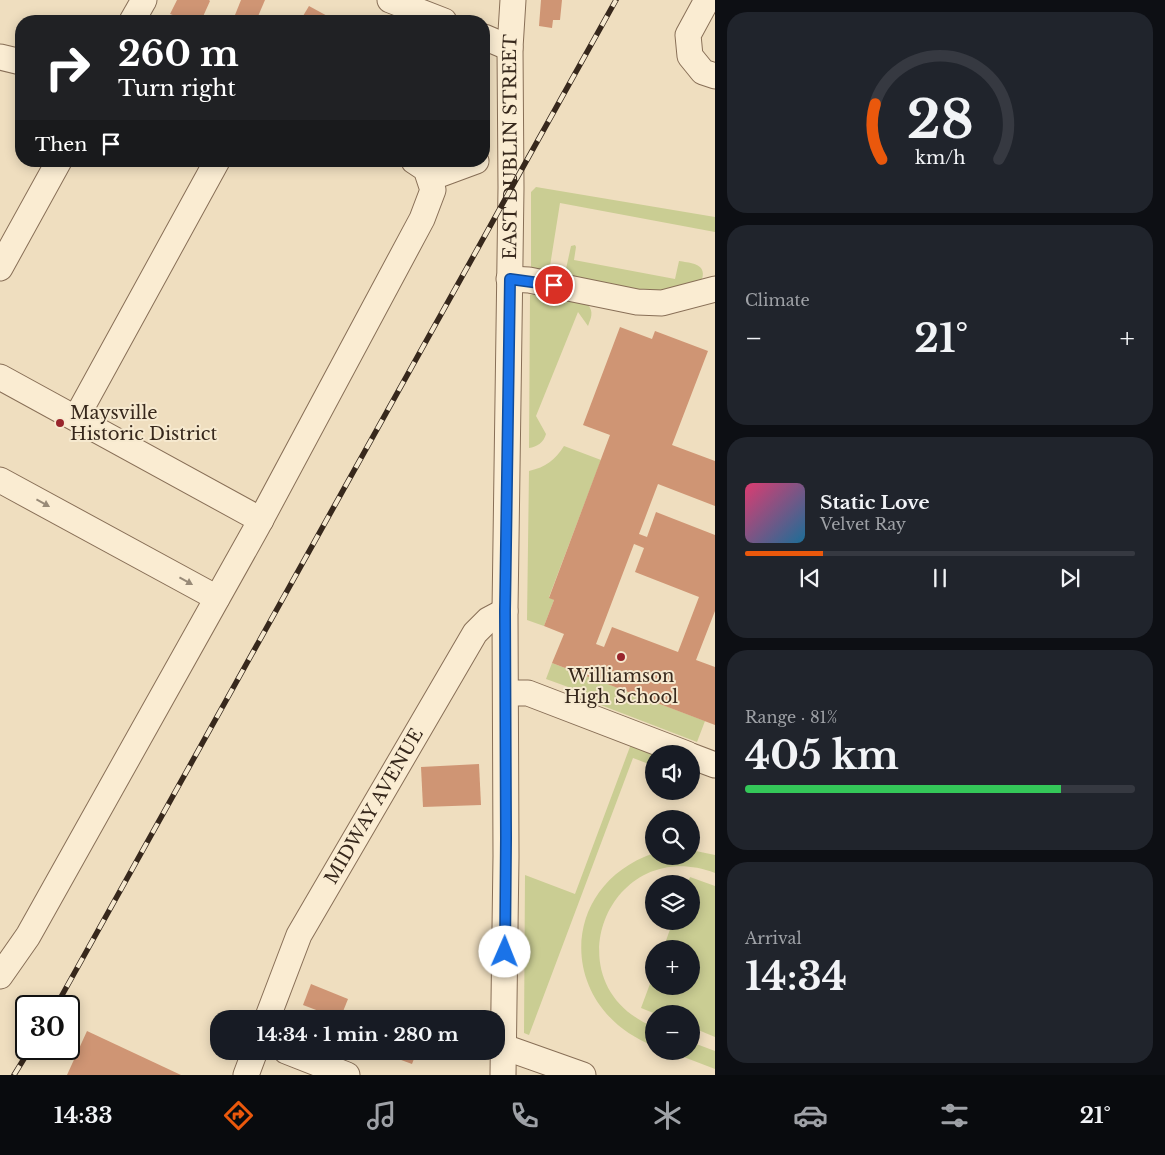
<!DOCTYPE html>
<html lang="en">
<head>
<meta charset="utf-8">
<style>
  body { margin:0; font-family:"Libre Baskerville",serif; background:#20242c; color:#f1f3f6; height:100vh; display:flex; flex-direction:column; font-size:19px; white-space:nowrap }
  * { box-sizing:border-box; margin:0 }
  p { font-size:16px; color:#9ea1a6 }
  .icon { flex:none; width:28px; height:28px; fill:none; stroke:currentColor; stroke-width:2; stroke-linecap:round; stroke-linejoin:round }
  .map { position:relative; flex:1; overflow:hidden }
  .drawer { display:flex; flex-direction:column; gap:12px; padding:12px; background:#0d0f14; width:450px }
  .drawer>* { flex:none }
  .top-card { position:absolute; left:15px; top:15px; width:475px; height:152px; border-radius:20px; box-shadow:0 2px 12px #0003; background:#202124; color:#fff; overflow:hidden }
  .buttons { position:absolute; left:645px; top:745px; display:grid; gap:10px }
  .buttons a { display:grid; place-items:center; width:55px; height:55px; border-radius:50%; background:#171b24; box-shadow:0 2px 12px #0003; font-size:25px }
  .speed { position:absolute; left:15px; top:995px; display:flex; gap:10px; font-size:25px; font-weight:700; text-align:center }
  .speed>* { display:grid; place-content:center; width:65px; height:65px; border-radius:50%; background:#171b24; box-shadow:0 2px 12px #0003; line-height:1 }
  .speed .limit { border:2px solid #111; border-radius:8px; background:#fff; color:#111 }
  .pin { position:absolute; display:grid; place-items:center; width:42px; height:42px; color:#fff; margin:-21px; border:2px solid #fff; border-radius:50%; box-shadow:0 1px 5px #0007 }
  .me { position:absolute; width:55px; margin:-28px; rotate:1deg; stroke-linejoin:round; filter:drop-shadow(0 0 4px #0008) }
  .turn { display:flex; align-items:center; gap:18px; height:105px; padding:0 20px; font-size:22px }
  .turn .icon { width:65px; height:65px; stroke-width:2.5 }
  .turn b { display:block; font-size:35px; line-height:42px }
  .then { display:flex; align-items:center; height:48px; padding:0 20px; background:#0003; gap:10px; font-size:19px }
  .big { font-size:38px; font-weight:700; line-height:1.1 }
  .drawer .tile { flex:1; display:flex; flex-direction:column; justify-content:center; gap:8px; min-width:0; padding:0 18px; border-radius:20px; background:#20242c }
  .drawer .dial { align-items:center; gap:0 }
  .dial svg { height:130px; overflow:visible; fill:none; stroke:#363941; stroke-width:7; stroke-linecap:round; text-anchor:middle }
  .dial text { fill:#f1f3f6; stroke:none }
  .song { display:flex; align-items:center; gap:15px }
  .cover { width:60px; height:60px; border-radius:8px; background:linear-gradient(135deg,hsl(340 70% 55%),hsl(200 70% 35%)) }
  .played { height:5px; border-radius:2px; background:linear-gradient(90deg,#ea580c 20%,#363941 20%) }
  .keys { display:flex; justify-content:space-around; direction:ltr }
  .heat { display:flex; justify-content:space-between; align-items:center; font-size:28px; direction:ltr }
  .charge { height:8px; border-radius:4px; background:linear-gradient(90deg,#34c759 81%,#363941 0) }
  .trip { position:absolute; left:210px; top:1010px; width:295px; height:50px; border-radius:20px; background:#171b24; box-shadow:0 2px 12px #0003; font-weight:700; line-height:50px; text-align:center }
  .menu { display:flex; height:80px; justify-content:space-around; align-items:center; background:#090b0e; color:#9ea1a6 }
  .menu .icon { width:35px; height:35px }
  .menu .current { color:#ea580c }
  .menu b { font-size:22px; color:#f1f3f6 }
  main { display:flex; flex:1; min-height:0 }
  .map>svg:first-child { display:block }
  .green { fill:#cacd93 }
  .building { fill:#cf9574; fill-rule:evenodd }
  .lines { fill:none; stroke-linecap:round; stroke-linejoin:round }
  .minor-casing { stroke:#886f57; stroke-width:27 }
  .minor { stroke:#faecd2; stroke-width:25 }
  .rail-casing { stroke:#37281c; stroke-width:5.5 }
  .rail { stroke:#f6e9cf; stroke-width:4; stroke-dasharray:11; stroke-linecap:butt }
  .oneway { fill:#988a77 }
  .route-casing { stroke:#114b97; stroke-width:12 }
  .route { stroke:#1a73e8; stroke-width:9 }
  .poi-dot { fill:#99252c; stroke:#f6e9cf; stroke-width:2 }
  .labels { text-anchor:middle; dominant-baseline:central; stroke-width:4; stroke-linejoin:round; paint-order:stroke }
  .street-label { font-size:18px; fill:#37281c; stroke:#f6e9cf }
  .poi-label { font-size:18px; fill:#37281c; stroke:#f6e9cf; text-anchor:start }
</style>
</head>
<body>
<main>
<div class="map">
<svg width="715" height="1075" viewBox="0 0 715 1075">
  <rect width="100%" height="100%" fill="#efdebf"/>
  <g class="green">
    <polygon points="536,187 715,217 715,232 560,203 550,266 544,271 531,269 531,192"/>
    <path d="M 575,245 L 576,247 L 574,260 L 675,279 L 679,261 C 690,263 707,263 702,279 L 698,281 L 659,294 L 572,278 L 566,269 L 571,246 Z"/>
    <path d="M 535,294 L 588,305 C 594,312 591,318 588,326 L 578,312 L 536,416 L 546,434 C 544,442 537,447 529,448 L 530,295 Z"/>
    <path d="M 564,446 L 601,460 L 549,597 L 554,600 L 544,626 L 527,620 L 529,471 C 546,467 555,460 564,446 Z"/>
    <polygon points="552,663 705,721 697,742 580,697 582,692 546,679"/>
    <polygon points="631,744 654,754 654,766 633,758 529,1035 524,1033 525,875 575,894"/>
    <path d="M 691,850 L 715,855 L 715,873 C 609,833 549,984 654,1027 L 654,1046 C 558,1009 556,887 654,853 L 654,856 L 691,856 Z"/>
    <polygon points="690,877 715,886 715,1037 691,1027 691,1014 656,1014 641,1008 654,973 654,986 691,986 691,949 663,949 673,921 691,921 691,884 687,884"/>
    <polygon points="691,1042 715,1051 715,1069 668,1051 691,1051"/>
  </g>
  <g class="building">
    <polygon points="177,0 209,0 210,1 201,21 179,21 181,18 170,14"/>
    <polygon points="241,0 265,0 256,21 238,21 233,20"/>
    <polygon points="541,0 562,0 560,20 553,20 552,28 539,26"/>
    <polygon points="309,6 331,18 329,21 300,21"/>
    <path d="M 620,327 L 652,339 L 655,331 L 708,351 L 672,445 L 715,461 L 715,506 L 658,484 L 639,534 L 647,537 L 656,512 L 715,535 L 715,611 L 696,660 L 715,667 L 715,725 L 552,663 L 564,634 L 544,626 L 554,600 L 549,598 L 610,435 L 583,425 ZM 634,544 L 644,548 L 635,572 L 699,597 L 678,652 L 612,627 L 604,647 L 596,644 Z"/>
    <polygon points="479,764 481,805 423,807 421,767"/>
    <polygon points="311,984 348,999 340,1019 303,1005"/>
    <polygon points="298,1011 315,1019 294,1019"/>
    <polygon points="87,1031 181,1075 67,1075"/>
    <polygon points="395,1051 417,1051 412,1064 393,1057"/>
  </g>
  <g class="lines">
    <g class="minor-casing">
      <g id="minor">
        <polyline points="390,0 444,21"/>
        <polyline points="707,0 688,35 690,56 703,72 715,76"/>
        <polyline points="132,21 144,0"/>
        <polyline points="484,37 510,48"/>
        <polyline points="0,57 21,62"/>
        <polyline points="430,178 476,161"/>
        <polyline points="0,268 59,161"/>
        <polyline points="509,279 529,280 637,302 662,303 715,289"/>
        <polyline points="0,377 261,520"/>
        <polyline points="76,418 217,161"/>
        <polyline points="0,480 217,598"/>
        <polyline points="506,693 528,693 687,754"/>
        <polyline points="691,756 715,765"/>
        <polyline points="0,976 28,936 257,527 422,219 433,190 426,169 414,161"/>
        <path id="s1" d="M 267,1019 L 299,935 L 475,633 L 488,620 L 505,611"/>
        <polyline points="504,1047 583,1075"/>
        <polyline points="286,1051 347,1075"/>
        <polyline points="246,1075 255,1051"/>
        <path id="s2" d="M 503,1075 L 506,856 L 505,611 L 511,188 L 510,48 L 513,0"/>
      </g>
    </g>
    <use href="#minor" class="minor"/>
    <g class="rail-casing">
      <g id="rail">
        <polyline points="56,1006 616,0"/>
        <polyline points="14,1075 30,1049"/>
      </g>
    </g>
    <use href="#rail" class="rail"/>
  </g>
  <defs><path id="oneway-solid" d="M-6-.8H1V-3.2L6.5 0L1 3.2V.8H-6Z" transform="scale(1.25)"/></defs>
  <g class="oneway">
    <use href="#oneway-solid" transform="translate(43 503) rotate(29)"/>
    <use href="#oneway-solid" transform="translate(186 581) rotate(29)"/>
  </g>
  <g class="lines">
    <g class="route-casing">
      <polyline id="route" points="505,952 506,838 505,611 510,279 554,285"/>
    </g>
    <use href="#route" class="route"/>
  </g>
  <g class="poi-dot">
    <circle cx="60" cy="423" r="5"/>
    <circle cx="621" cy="657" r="5"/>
  </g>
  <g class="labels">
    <g class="street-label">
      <text stroke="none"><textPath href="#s2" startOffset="928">EAST DUBLIN STREET</textPath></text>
      <text stroke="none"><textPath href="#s1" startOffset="239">MIDWAY AVENUE</textPath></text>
    </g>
    <g class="poi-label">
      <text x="70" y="413">Maysville<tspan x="70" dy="21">Historic District</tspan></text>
      <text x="621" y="676" text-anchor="middle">Williamson<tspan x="621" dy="21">High School</tspan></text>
    </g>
  </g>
</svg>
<div class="buttons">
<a><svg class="icon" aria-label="sound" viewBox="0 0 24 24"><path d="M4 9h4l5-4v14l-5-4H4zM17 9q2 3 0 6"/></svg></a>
<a><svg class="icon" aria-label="search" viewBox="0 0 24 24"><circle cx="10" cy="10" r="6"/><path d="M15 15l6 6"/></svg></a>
<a><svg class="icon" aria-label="layers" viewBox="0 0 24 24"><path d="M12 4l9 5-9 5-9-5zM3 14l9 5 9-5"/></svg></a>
<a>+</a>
<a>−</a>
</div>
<div class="speed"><div class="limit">30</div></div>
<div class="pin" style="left:554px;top:285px;background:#d93025"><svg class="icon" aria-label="arrive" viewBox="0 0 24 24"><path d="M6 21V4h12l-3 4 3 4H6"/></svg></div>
<svg class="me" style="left:505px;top:952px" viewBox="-20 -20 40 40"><circle r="19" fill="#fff"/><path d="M0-13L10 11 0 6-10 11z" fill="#1a73e8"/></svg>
<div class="trip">14:34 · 1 min · 280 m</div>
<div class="top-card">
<div class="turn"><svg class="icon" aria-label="right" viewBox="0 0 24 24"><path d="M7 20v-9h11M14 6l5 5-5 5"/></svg><div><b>260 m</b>Turn right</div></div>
<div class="then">Then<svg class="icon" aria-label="arrive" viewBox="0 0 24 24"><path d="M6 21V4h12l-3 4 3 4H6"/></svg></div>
</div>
</div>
<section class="drawer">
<div class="tile dial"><svg viewBox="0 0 100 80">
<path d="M14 69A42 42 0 1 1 86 69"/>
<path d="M14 69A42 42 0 0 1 10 35" stroke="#ea580c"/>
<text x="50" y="56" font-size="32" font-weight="700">28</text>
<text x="50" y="72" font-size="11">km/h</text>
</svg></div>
<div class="tile"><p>Climate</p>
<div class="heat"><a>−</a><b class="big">21°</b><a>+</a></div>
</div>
<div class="tile">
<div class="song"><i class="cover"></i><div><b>Static Love</b><p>Velvet Ray</p></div></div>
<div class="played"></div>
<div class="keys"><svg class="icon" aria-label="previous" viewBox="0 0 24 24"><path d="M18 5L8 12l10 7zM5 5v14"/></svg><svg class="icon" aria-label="pause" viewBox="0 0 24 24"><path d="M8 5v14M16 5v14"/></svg><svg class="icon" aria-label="next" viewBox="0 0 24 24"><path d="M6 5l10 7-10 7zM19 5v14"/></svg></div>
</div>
<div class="tile"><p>Range · 81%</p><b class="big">405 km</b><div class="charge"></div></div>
<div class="tile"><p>Arrival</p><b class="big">14:34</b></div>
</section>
</main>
<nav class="menu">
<b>14:33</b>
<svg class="icon current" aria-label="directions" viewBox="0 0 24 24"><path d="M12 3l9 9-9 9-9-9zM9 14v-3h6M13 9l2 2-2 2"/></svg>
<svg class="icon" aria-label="music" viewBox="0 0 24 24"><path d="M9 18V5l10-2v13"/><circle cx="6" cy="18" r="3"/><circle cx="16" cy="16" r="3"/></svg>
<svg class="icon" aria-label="phone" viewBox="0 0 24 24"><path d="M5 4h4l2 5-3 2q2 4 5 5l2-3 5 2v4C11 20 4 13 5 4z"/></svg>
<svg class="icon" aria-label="climate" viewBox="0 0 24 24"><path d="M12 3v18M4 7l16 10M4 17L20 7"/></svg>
<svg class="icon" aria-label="car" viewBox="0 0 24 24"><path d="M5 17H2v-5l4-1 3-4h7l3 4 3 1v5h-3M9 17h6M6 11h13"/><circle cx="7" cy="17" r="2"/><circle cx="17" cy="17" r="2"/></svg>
<svg class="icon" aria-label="filters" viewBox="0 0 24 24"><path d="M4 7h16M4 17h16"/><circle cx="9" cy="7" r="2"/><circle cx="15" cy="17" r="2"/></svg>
<b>21°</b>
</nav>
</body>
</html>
